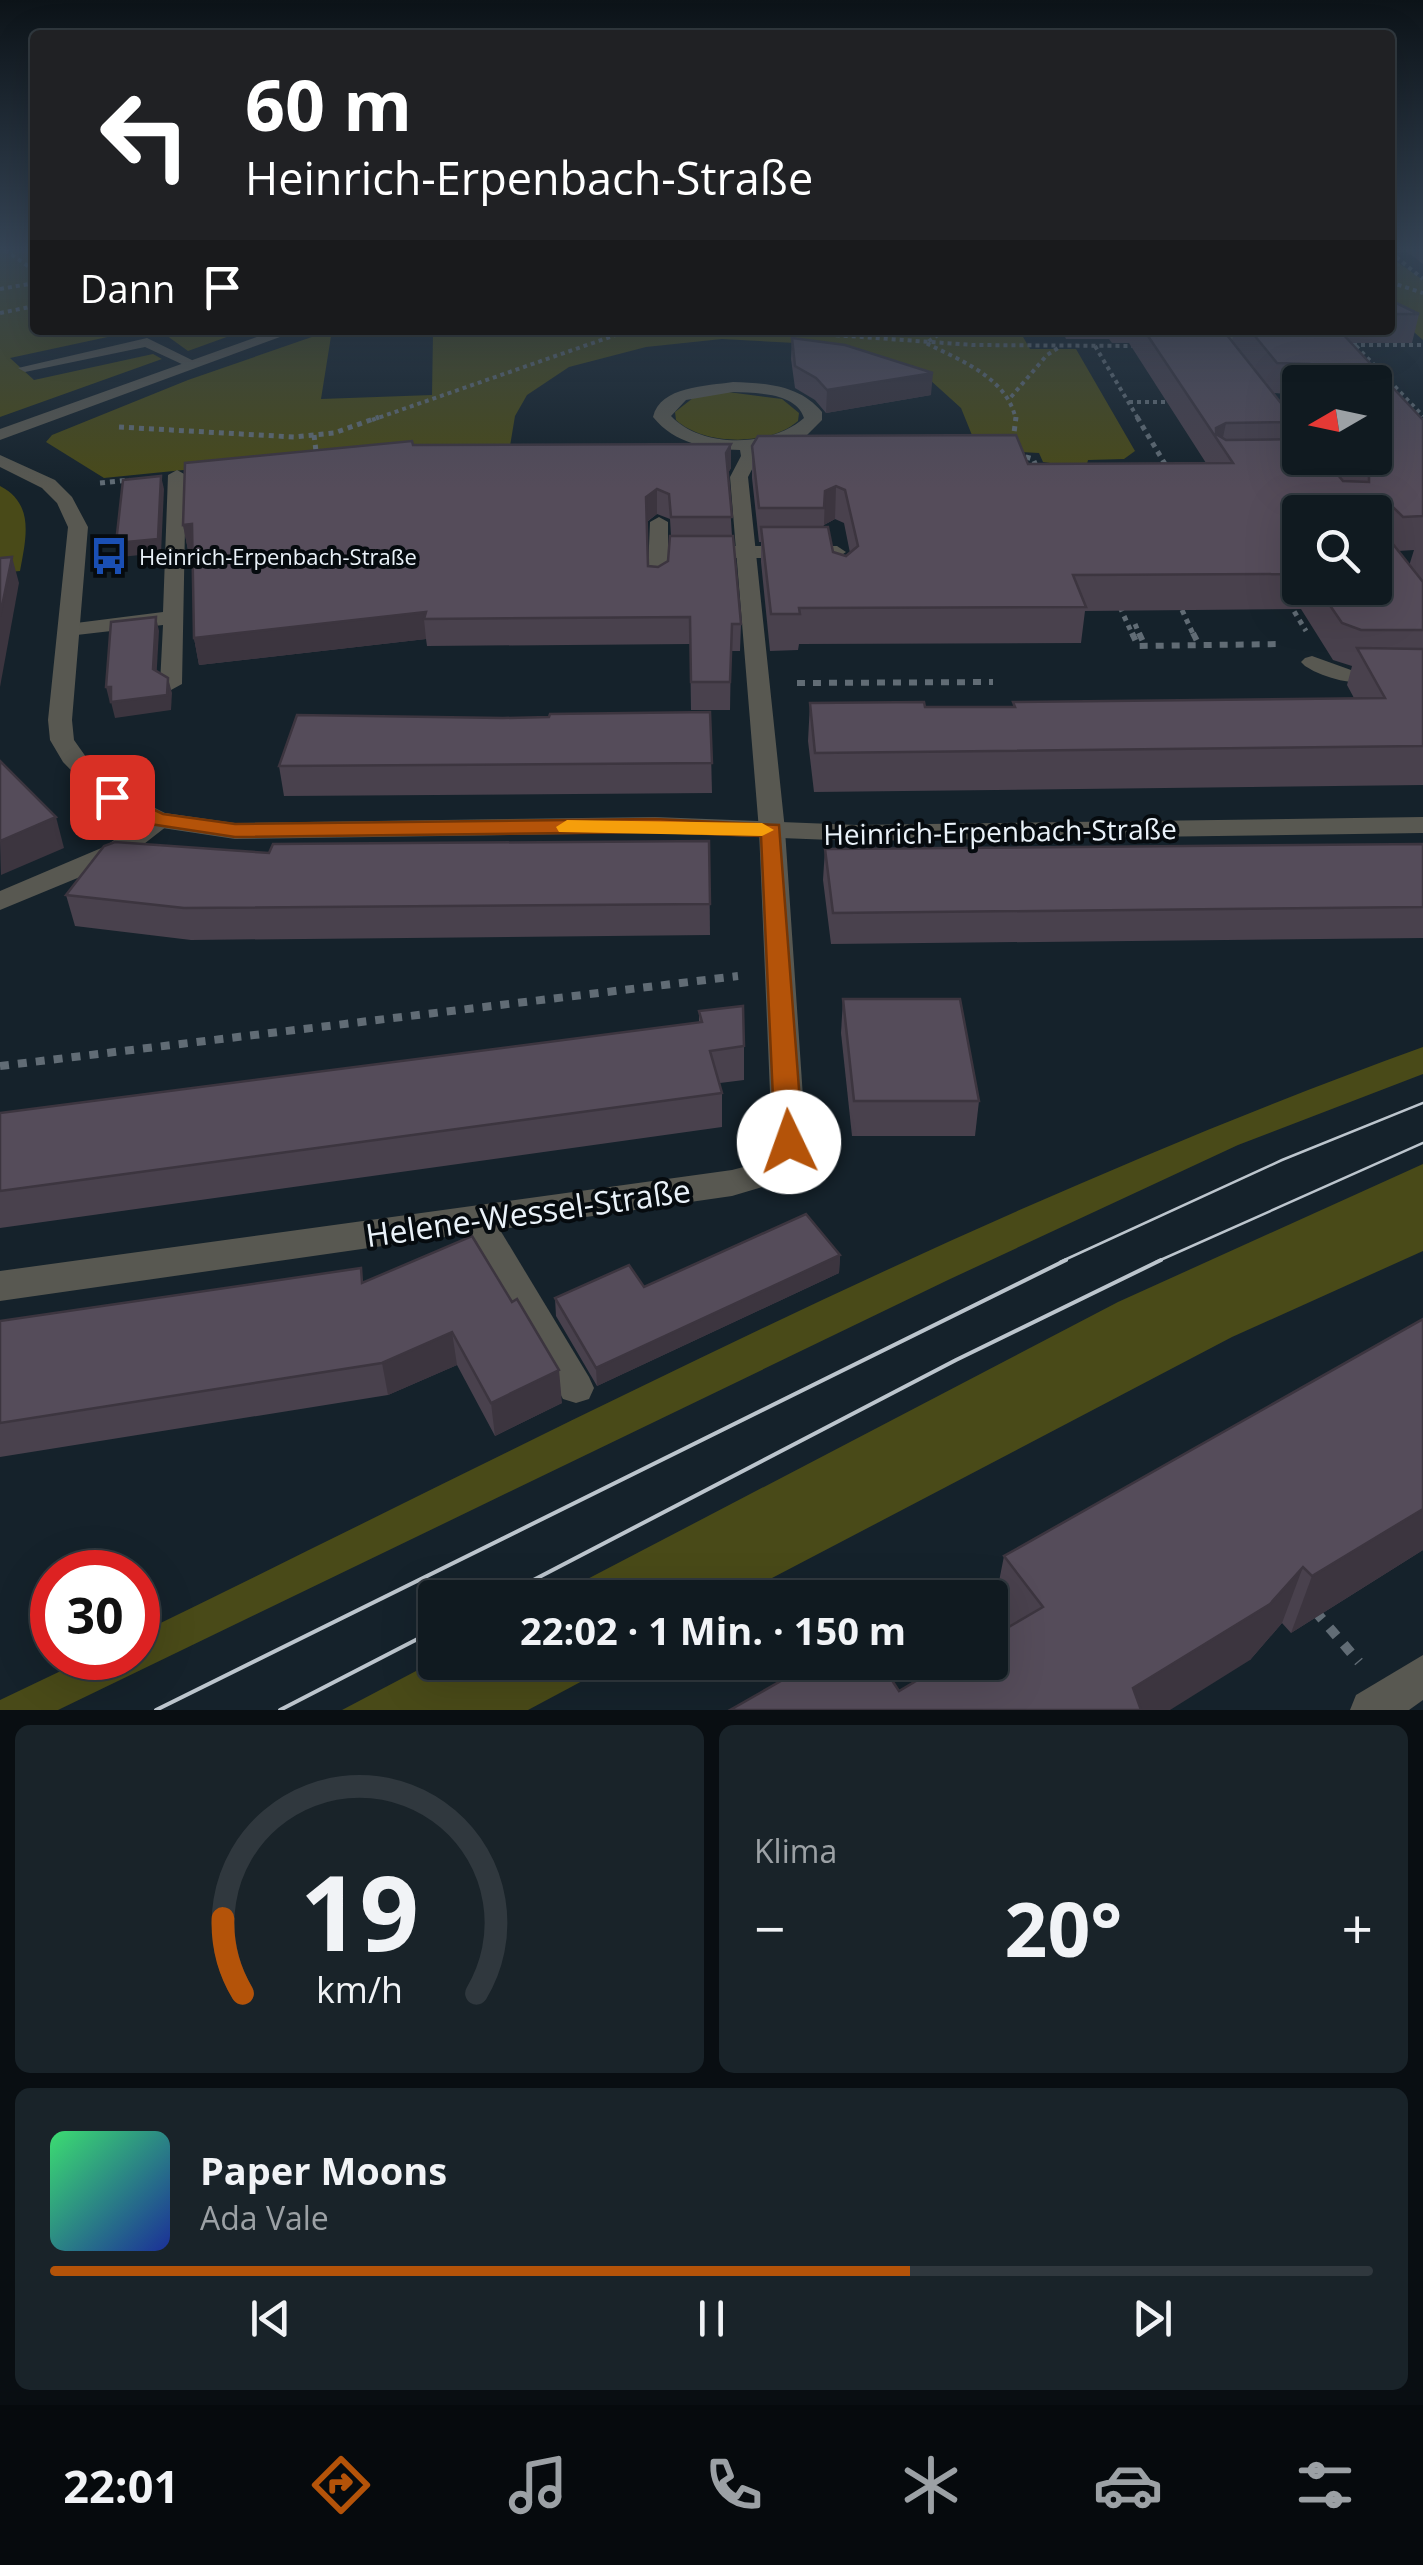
<!DOCTYPE html>
<html lang="de">
<head>
<meta charset="utf-8">
<style>
  body { margin:0; font-family:"Open Sans",sans-serif; background:#192329; color:#f1f3f6; height:100vh; display:flex; flex-direction:column; font-size:38px; white-space:nowrap }
  * { box-sizing:border-box; margin:0 }
  p { font-size:32px; color:#9ca1a5 }
  .icon { flex:none; width:55px; height:55px; fill:none; stroke:currentColor; stroke-width:2; stroke-linecap:round; stroke-linejoin:round }
  .map { position:relative; height:1710px; overflow:hidden }
  .details { display:flex; flex-direction:column; gap:15px; padding:15px; background:#090e12; flex:1 }
  .details>* { flex:none }
  .hud { position:absolute; left:30px; top:30px; width:1365px; height:305px; border-radius:10px; box-shadow:0 10px 40px #0002,0 0 0 2px #30383e; background:#202124; color:#fff; overflow:hidden }
  .needle { width:65px; rotate:261deg }
  .controls { position:absolute; left:1282px; top:365px; display:grid; gap:20px }
  .controls a { display:grid; place-items:center; width:110px; height:110px; border-radius:10px; background:#101a20; box-shadow:0 10px 40px #0002,0 0 0 2px #30383e; font-size:50px }
  .speed { position:absolute; left:30px; top:1550px; display:flex; gap:20px; font-size:50px; font-weight:700; text-align:center }
  .speed>* { display:grid; place-content:center; width:130px; height:130px; border-radius:50%; background:#101a20; box-shadow:0 10px 40px #0002,0 0 0 2px #30383e; line-height:1 }
  .speed .limit { border:15px solid #d22; background:#fff; color:#111 }
  .pin { position:absolute; display:grid; place-items:center; width:85px; height:85px; color:#fff; margin:-42px; border-radius:20px; box-shadow:0 5px 15px #0006 }
  .me { position:absolute; width:110px; margin:-55px; rotate:357deg; stroke-linejoin:round; filter:drop-shadow(0 0 8px #0008) }
  .turn { display:flex; align-items:center; gap:35px; height:210px; padding:0 50px; font-size:45px }
  .turn .icon { width:130px; height:130px; stroke-width:2.5 }
  .turn b { display:block; font-size:70px; line-height:85px }
  .then { display:flex; align-items:center; height:95px; padding:0 50px; background:#0003; gap:20px; font-size:38px }
  .big { font-size:75px; font-weight:700; line-height:1.1 }
  .details .card { flex:1; display:flex; flex-direction:column; justify-content:center; gap:15px; min-width:0; padding:0 35px; border-radius:15px; background:#192329 }
  .details .dial { align-items:center; gap:0 }
  .dial svg { height:260px; overflow:visible; fill:none; stroke:#30383e; stroke-width:7; stroke-linecap:round; text-anchor:middle }
  .dial text { fill:#f1f3f6; stroke:none }
  .song { display:flex; align-items:center; gap:30px }
  .cover { width:120px; height:120px; border-radius:15px; background:linear-gradient(135deg,hsl(140 70% 55%),hsl(230 70% 35%)) }
  .played { height:10px; border-radius:5px; background:linear-gradient(90deg,#b45309 65%,#30383e 65%) }
  .keys { display:flex; justify-content:space-around; direction:ltr }
  .heat { display:flex; justify-content:space-between; align-items:center; font-size:55px; direction:ltr }
  .details .tiles { flex:1; display:grid; gap:15px; grid-template-columns:1fr 1fr }
  .card:last-child { grid-column:span 2 }
  .trip { position:absolute; left:418px; top:1580px; width:590px; height:100px; border-radius:10px; background:#101a20; box-shadow:0 10px 40px #0002,0 0 0 2px #30383e; font-weight:700; line-height:100px; text-align:center }
  .dock { display:flex; height:160px; justify-content:space-around; align-items:center; background:#060a0d; color:#9ca1a5 }
  .dock .icon { width:70px; height:70px }
  .dock .on { color:#b45309 }
  .dock b { font-size:45px; color:#f1f3f6 }
  .map>svg:first-child { display:block }
  .green { fill:#494a18 }
  .lines { fill:none; stroke-linecap:round; stroke-linejoin:round }
  .path-far4 { stroke:#616c75; stroke-width:4; stroke-dasharray:4 4; stroke-linecap:butt }
  .path-far3 { stroke:#616c75; stroke-width:5; stroke-dasharray:5 5; stroke-linecap:butt }
  .path-far2 { stroke:#616c75; stroke-width:6; stroke-dasharray:8 8; stroke-linecap:butt }
  .path-far1 { stroke:#616c75; stroke-width:8; stroke-dasharray:9 9; stroke-linecap:butt }
  .path { stroke:#616c75; stroke-width:10; stroke-dasharray:11 11; stroke-linecap:butt }
  .service { fill:#585851; fill-rule:evenodd }
  .minor { fill:#585851; fill-rule:evenodd }
  .tertiary { fill:#585851; fill-rule:evenodd }
  .tram-far1 { stroke:#bcc5cd; stroke-width:2.5 }
  .tram { stroke:#bcc5cd; stroke-width:4 }
  .wall { fill:#49414d; fill-rule:evenodd }
  .shaded-wall { fill:#3c353f }
  .building { fill:#554c5a; stroke:#3c353f; stroke-width:2.5 }
  .route { fill:#b45309; stroke:#753606; stroke-width:2.5 }
  .slow { fill:#f59e0b }
  .labels { text-anchor:middle; dominant-baseline:central; stroke-width:8; stroke-linejoin:round; paint-order:stroke }
  .far-poi-label { font-size:22px; fill:#eaf2f9; stroke:#060b0f; text-anchor:start }
  .street-label { font-size:28px; fill:#eaf2f9; stroke:#060b0f }
  .near-street-label { font-size:32px; fill:#eaf2f9; stroke:#060b0f }
</style>
</head>
<body>
<div class="map">
<svg width="1423" height="1710" viewBox="0 0 1423 1710">
  <rect width="100%" height="100%" fill="#15222b"/>
  <g class="green">
    <polygon points="0,250 35,250 35,330 140,330 10,358 34,380 153,354 162,359 0,417"/>
    <polygon points="1390,257 1423,280 1423,340 1390,311"/>
    <polygon points="159,330 246,330 188,351"/>
    <polygon points="332,330 321,399 432,395 433,333 1019,330 1030,349 1076,349 1135,451 1124,459 1088,460 1086,468 1043,462 1039,453 978,450 961,408 919,370 814,344 722,339 646,347 569,367 527,395 515,416 509,452 315,457 104,478 46,442 52,435 188,380"/>
    <path d="M 728,392 L 782,399 L 799,413 L 798,421 C 770,446 704,446 676,420 L 675,412 L 693,398 Z"/>
    <path d="M 0,486 C 35,504 26,538 20,571 L 0,573 Z"/>
    <path d="M 1423,1047 L 1423,1074 L 1238,1145 L 948,1280 L 58,1710 L 0,1710 L 0,1700 L 88,1658 L 138,1658 L 138,1634 C 561,1428 980,1207 1423,1047 Z"/>
    <polygon points="1423,1164 1423,1251 1232,1337 736,1597 553,1597 1118,1302"/>
    <polygon points="435,1661 435,1662 616,1663 528,1710 342,1710"/>
  </g>
  <g class="lines">
    <g class="path-far4">
      <polyline points="5,250 35,271"/>
      <polyline points="1390,252 1423,279"/>
      <polyline points="1390,282 1423,293"/>
      <polyline points="0,289 35,283"/>
      <polyline points="0,313 35,306"/>
      <polyline points="764,330 973,345 1137,346"/>
      <path d="M 945,330 L 926,343 C 961,361 1007,377 1016,420"/>
      <polyline points="1345,345 1423,345"/>
      <polyline points="1095,346 1139,420"/>
      <polyline points="1356,346 1423,416"/>
      <polyline points="1011,397 1047,355 1058,348"/>
      <polyline points="1129,402 1172,402"/>
      <polyline points="372,420 630,330"/>
    </g>
    <g class="path-far3">
      <polyline points="1137,417 1168,469"/>
      <polyline points="119,427 294,437 334,433 379,417"/>
      <polyline points="314,435 317,459"/>
      <polyline points="1013,441 1016,417"/>
      <polyline points="1016,454 1033,459 1037,468"/>
      <polyline points="100,483 130,480"/>
      <polyline points="1289,603 1306,631"/>
      <polyline points="1120,607 1133,636"/>
      <polyline points="1182,610 1194,636"/>
      <polyline points="1135,624 1140,636"/>
    </g>
    <g class="path-far2">
      <polyline points="1132,633 1138,646 1283,644"/>
      <polyline points="1139,633 1145,646"/>
      <polyline points="1193,633 1199,645"/>
      <polyline points="797,683 993,682"/>
    </g>
    <polyline class="path-far1" points="0,1066 738,976"/>
    <polyline class="path" points="1315,1611 1359,1662"/>
    <g class="service">
      <polygon points="147,338 198,363 186,366 145,347 25,372 18,368"/>
      <polygon points="177,470 186,475 182,684 171,690 160,684 163,625 68,636 58,630 68,624 163,612 168,475"/>
      <polygon points="659,517 668,522 668,546 837,546 846,552 837,558 668,558 668,569 658,575 648,569 650,522"/>
      <path d="M 1312,656 L 1351,670 L 1423,670 L 1423,682 C 1382,683 1341,689 1305,666 L 1301,662 L 1305,658 Z"/>
      <polygon points="477,1207 488,1210 589,1377 594,1388 589,1399 576,1403 563,1399 461,1219 466,1210"/>
      <polygon points="1423,1655 1423,1700 1409,1710 1350,1710 1356,1695"/>
    </g>
    <g class="minor">
      <path d="M 1155,330 L 1269,330 C 1247,345 1177,345 1155,330 Z"/>
      <path d="M 733,382 C 766,383 800,385 822,412 L 822,420 L 807,435 L 758,449 L 759,456 L 748,477 L 785,830 L 806,1142 L 779,1182 L 732,1196 L 0,1301 L 0,1271 L 732,1170 L 755,1164 L 772,1140 L 759,830 L 730,477 L 741,456 L 740,450 C 707,449 675,444 653,417 C 660,386 707,386 733,382 ZM 733,392 C 756,393 796,392 804,418 C 771,447 702,449 671,416 L 686,400 Z"/>
      <polygon points="158,812 171,820 167,826 126,858 0,910 0,891 106,846 149,814"/>
    </g>
    <g class="tertiary">
      <polygon points="276,330 299,330 0,440 0,429"/>
      <polygon points="0,455 55,480 72,497 88,527 72,720 74,740 86,757 121,791 165,813 235,823 655,817 857,825 1423,817 1423,833 857,841 655,833 235,839 149,826 103,803 63,762 50,740 48,720 68,527 57,503 42,488 0,467"/>
    </g>
    <g class="tram-far1">
      <polyline points="1060,1262 1282,1160 1423,1103"/>
      <polyline points="1156,1262 1423,1143"/>
    </g>
    <g class="tram">
      <polyline points="499,1598 956,1360 1161,1260"/>
      <polyline points="156,1710 1066,1260"/>
      <polyline points="280,1710 435,1630"/>
    </g>
  </g>
  <g class="wall">
    <polygon points="1405,250 1423,250 1423,264"/>
    <path d="M 1390,300 L 1419,314 L 1412,343 L 1351,343 L 1423,420 L 1423,785 L 814,792 L 808,741 L 810,703 L 925,707 L 1013,707 L 1013,702 L 1354,698 L 1347,685 L 1352,666 L 1333,660 L 1301,609 L 1085,611 L 1081,643 L 799,644 L 798,650 L 770,651 L 761,562 L 761,542 L 759,542 L 752,478 L 752,446 L 1028,464 L 1206,463 L 1129,343 L 1112,343 L 1109,339 L 1066,339 L 1062,330 L 1223,330 L 1232,341 L 1234,330 L 1390,330 ZM 1300,382 L 1375,458 L 1300,458 L 1293,439 L 1296,425 L 1300,431 ZM 1274,393 L 1287,394 L 1284,407 ZM 1300,512 L 1375,588 L 1300,588 ZM 835,519 L 844,523 L 850,553 L 846,556 L 833,552 L 823,527 L 824,525 ZM 1414,550 L 1409,566 L 1398,551 Z"/>
    <polygon points="792,338 931,395 826,413 815,400 795,388 791,359"/>
    <path d="M 413,445 L 731,468 L 728,473 L 732,536 L 741,624 L 740,651 L 731,651 L 730,710 L 691,710 L 690,644 L 427,646 L 426,639 L 199,665 L 194,638 L 193,549 L 188,550 L 183,525 ZM 657,514 L 670,519 L 671,536 L 668,561 L 658,567 L 648,566 L 647,522 Z"/>
    <polygon points="710,712 712,793 284,796 279,766"/>
    <polygon points="709,841 710,935 191,940 75,926 66,895 269,853"/>
    <polygon points="1423,844 1423,938 831,944 823,880 825,849"/>
    <polygon points="843,999 979,1101 975,1136 852,1136 841,1033"/>
    <polygon points="699,1011 744,1046 744,1080 720,1083 722,1093 722,1127 0,1228 0,1113 699,1023"/>
    <polygon points="840,1255 839,1273 597,1386 556,1316 555,1298 644,1287"/>
    <polygon points="364,1282 512,1302 562,1403 495,1436 457,1365 388,1395 0,1457 0,1321"/>
    <polygon points="1423,1319 1423,1550 1291,1633 1282,1623 1250,1660 899,1691 1006,1629 993,1612 1004,1556"/>
  </g>
  <g class="shaded-wall">
    <polygon points="933,373 931,395 826,413 827,390"/>
    <polygon points="1226,423 1221,447 1214,436 1216,428"/>
    <polygon points="731,444 731,468 726,477 726,453"/>
    <polygon points="161,476 164,489 161,553 120,557 116,543"/>
    <polygon points="836,486 835,519 824,525 825,491"/>
    <polygon points="657,489 657,514 646,522 646,497"/>
    <polygon points="1392,506 1383,539 1375,540 1380,507"/>
    <polygon points="192,524 197,549 188,550 183,525"/>
    <polygon points="12,557 19,583 0,687 0,616"/>
    <polygon points="426,612 424,619 426,639 199,665 194,638"/>
    <polygon points="156,617 159,631 156,684 153,669"/>
    <polygon points="168,678 172,693 171,710 115,718 111,702"/>
    <polygon points="106,687 111,687 115,702 110,703"/>
    <polygon points="56,817 64,848 1,875 0,841"/>
    <polygon points="840,1255 839,1273 597,1386 596,1368"/>
    <polygon points="452,1332 457,1365 388,1395 382,1363"/>
    <polygon points="559,1370 562,1403 495,1436 491,1403"/>
    <polygon points="1423,1509 1423,1550 1291,1633 1312,1576"/>
    <polygon points="1303,1567 1282,1623 1250,1660 1170,1710 1127,1710 1133,1688"/>
  </g>
  <g class="building">
    <polygon points="1390,300 1419,314 1390,314"/>
    <polygon points="1144,330 1223,330 1296,422 1226,423 1216,428 1216,434 1226,440 1300,439 1300,458 1324,458 1343,481 1369,482 1369,477 1353,458 1375,458 1375,382 1300,382 1300,392 1290,380 1309,379 1309,364 1277,363 1250,330 1339,330 1423,420 1423,516 1403,517 1392,506 1380,507 1381,529 1423,582 1423,630 1361,630 1342,623 1318,588 1375,588 1375,512 1300,512 1300,574 1073,575 1086,607 799,608 800,614 771,614 761,527 828,527 833,552 846,556 858,546 845,490 836,486 825,491 824,508 759,508 752,446 758,436 1016,435 1028,464 1233,463"/>
    <polygon points="792,338 845,345 933,373 827,390 816,378 795,366"/>
    <polygon points="412,441 413,445 731,444 726,453 732,517 671,517 669,494 657,489 646,497 648,566 658,567 668,561 670,536 733,536 741,624 732,624 730,682 691,682 690,617 424,619 426,612 194,638 192,524 183,525 185,463"/>
    <polygon points="161,476 158,539 116,543 123,480"/>
    <polygon points="12,557 0,616 0,558"/>
    <polygon points="156,617 153,669 168,678 167,695 111,702 111,687 106,687 111,622"/>
    <polygon points="1357,648 1423,649 1423,746 815,753 810,703 924,702 925,707 1015,707 1013,702 1385,698"/>
    <polygon points="710,712 712,763 279,766 297,715 503,718 549,717 550,714"/>
    <polygon points="0,761 56,817 0,841"/>
    <polygon points="709,841 710,904 184,908 66,895 104,846 115,842 269,853 273,844"/>
    <polygon points="1423,844 1423,907 833,913 825,849"/>
    <polygon points="843,999 960,999 979,1101 854,1101"/>
    <polygon points="743,1006 744,1046 710,1051 722,1093 0,1191 0,1113 702,1022 699,1011"/>
    <polygon points="806,1214 840,1255 596,1368 555,1298 629,1265 644,1287"/>
    <polygon points="472,1236 512,1302 517,1299 559,1370 491,1403 452,1332 382,1363 0,1423 0,1321 361,1268 362,1283"/>
    <polygon points="1423,1319 1423,1509 1312,1576 1303,1567 1270,1604 1133,1688 1141,1710 730,1710 814,1662 880,1662 899,1691 948,1662 990,1662 990,1638 1043,1607 1004,1556"/>
  </g>
  <linearGradient id="sky" x2="0" y2="1"><stop stop-color="#0c1318"/><stop offset="0.51" stop-color="#354455"/><stop offset="1" stop-color="#354455" stop-opacity="0"/></linearGradient>
  <rect width="1423" height="489" fill="url(#sky)"/>
  <polygon class="route" points="112,790 163,814 235,824 655,819 779,825 803,1142 799,1149 779,1149 775,1142 761,836 655,832 235,837 150,824 104,801 101,797 104,792"/>
  <polygon class="slow" points="567,820 762,823 774,830 762,836 559,832 556,827"/>
  <defs>
    <g id="bus-bare" transform="scale(3)"><path d="M-5-6H5V4H4V6H2V4H-2V6H-4V4H-5ZM-3.5-4V0h7V-4ZM-3.5 1.2v1.5H-2V1.2ZM2 1.2v1.5H3.5V1.2Z" fill="#1a4fb4" stroke="#060b0f" stroke-width="2.5" paint-order="stroke"/></g>
  </defs>
  <g fill-rule="evenodd">
    <use href="#bus-bare" x="109" y="556"/>
  </g>
  <g class="labels">
    <g class="far-poi-label">
      <text x="139" y="556">Heinrich-Erpenbach-Straße</text>
    </g>
    <g class="street-label">
      <text transform="translate(1000 831) rotate(-1)">Heinrich-Erpenbach-Straße</text>
    </g>
    <g class="near-street-label">
      <text transform="translate(528 1212) rotate(-8)">Helene-Wessel-Straße</text>
    </g>
  </g>
</svg>
<div class="controls">
<a><svg class="needle" viewBox="-14 -14 28 28"><path d="M0-13l5 13h-10z" fill="#e53935"/><path d="M0 13l5-13h-10z" fill="#9ca1a5"/></svg></a>
<a><svg class="icon" aria-label="search" viewBox="0 0 24 24"><circle cx="10" cy="10" r="6"/><path d="M15 15l6 6"/></svg></a>
</div>
<div class="speed"><div class="limit">30</div></div>
<div class="pin" style="left:112px;top:797px;background:#d93025"><svg class="icon" aria-label="arrive" viewBox="0 0 24 24"><path d="M6 21V4h12l-3 4 3 4H6"/></svg></div>
<svg class="me" style="left:789px;top:1142px" viewBox="-20 -20 40 40"><circle r="19" fill="#fff"/><path d="M0-13L10 11 0 6-10 11z" fill="#b45309"/></svg>
<div class="trip">22:02 · 1 Min. · 150 m</div>
<div class="hud">
<div class="turn"><svg class="icon" aria-label="left" viewBox="0 0 24 24"><path d="M17 20v-9H6M10 6l-5 5 5 5"/></svg><div><b>60 m</b>Heinrich-Erpenbach-Straße</div></div>
<div class="then">Dann<svg class="icon" aria-label="arrive" viewBox="0 0 24 24"><path d="M6 21V4h12l-3 4 3 4H6"/></svg></div>
</div>
</div>
<section class="details">
<div class="tiles">
<div class="card dial"><svg viewBox="0 0 100 80">
<path d="M14 69A42 42 0 1 1 86 69"/>
<path d="M14 69A42 42 0 0 1 8 46" stroke="#b45309"/>
<text x="50" y="56" font-size="32" font-weight="700">19</text>
<text x="50" y="72" font-size="11">km/h</text>
</svg></div>
<div class="card"><p>Klima</p>
<div class="heat"><a>−</a><b class="big">20°</b><a>+</a></div>
</div>
<div class="card">
<div class="song"><i class="cover"></i><div><b>Paper Moons</b><p>Ada Vale</p></div></div>
<div class="played"></div>
<div class="keys"><svg class="icon" aria-label="previous" viewBox="0 0 24 24"><path d="M18 5L8 12l10 7zM5 5v14"/></svg><svg class="icon" aria-label="pause" viewBox="0 0 24 24"><path d="M8 5v14M16 5v14"/></svg><svg class="icon" aria-label="next" viewBox="0 0 24 24"><path d="M6 5l10 7-10 7zM19 5v14"/></svg></div>
</div>
</div>
</section>
<nav class="dock">
<b>22:01</b>
<svg class="icon on" aria-label="directions" viewBox="0 0 24 24"><path d="M12 3l9 9-9 9-9-9zM9 14v-3h6M13 9l2 2-2 2"/></svg>
<svg class="icon" aria-label="music" viewBox="0 0 24 24"><path d="M9 18V5l10-2v13"/><circle cx="6" cy="18" r="3"/><circle cx="16" cy="16" r="3"/></svg>
<svg class="icon" aria-label="phone" viewBox="0 0 24 24"><path d="M5 4h4l2 5-3 2q2 4 5 5l2-3 5 2v4C11 20 4 13 5 4z"/></svg>
<svg class="icon" aria-label="climate" viewBox="0 0 24 24"><path d="M12 3v18M4 7l16 10M4 17L20 7"/></svg>
<svg class="icon" aria-label="car" viewBox="0 0 24 24"><path d="M5 17H2v-5l4-1 3-4h7l3 4 3 1v5h-3M9 17h6M6 11h13"/><circle cx="7" cy="17" r="2"/><circle cx="17" cy="17" r="2"/></svg>
<svg class="icon" aria-label="filters" viewBox="0 0 24 24"><path d="M4 7h16M4 17h16"/><circle cx="9" cy="7" r="2"/><circle cx="15" cy="17" r="2"/></svg>
</nav>
</body>
</html>
